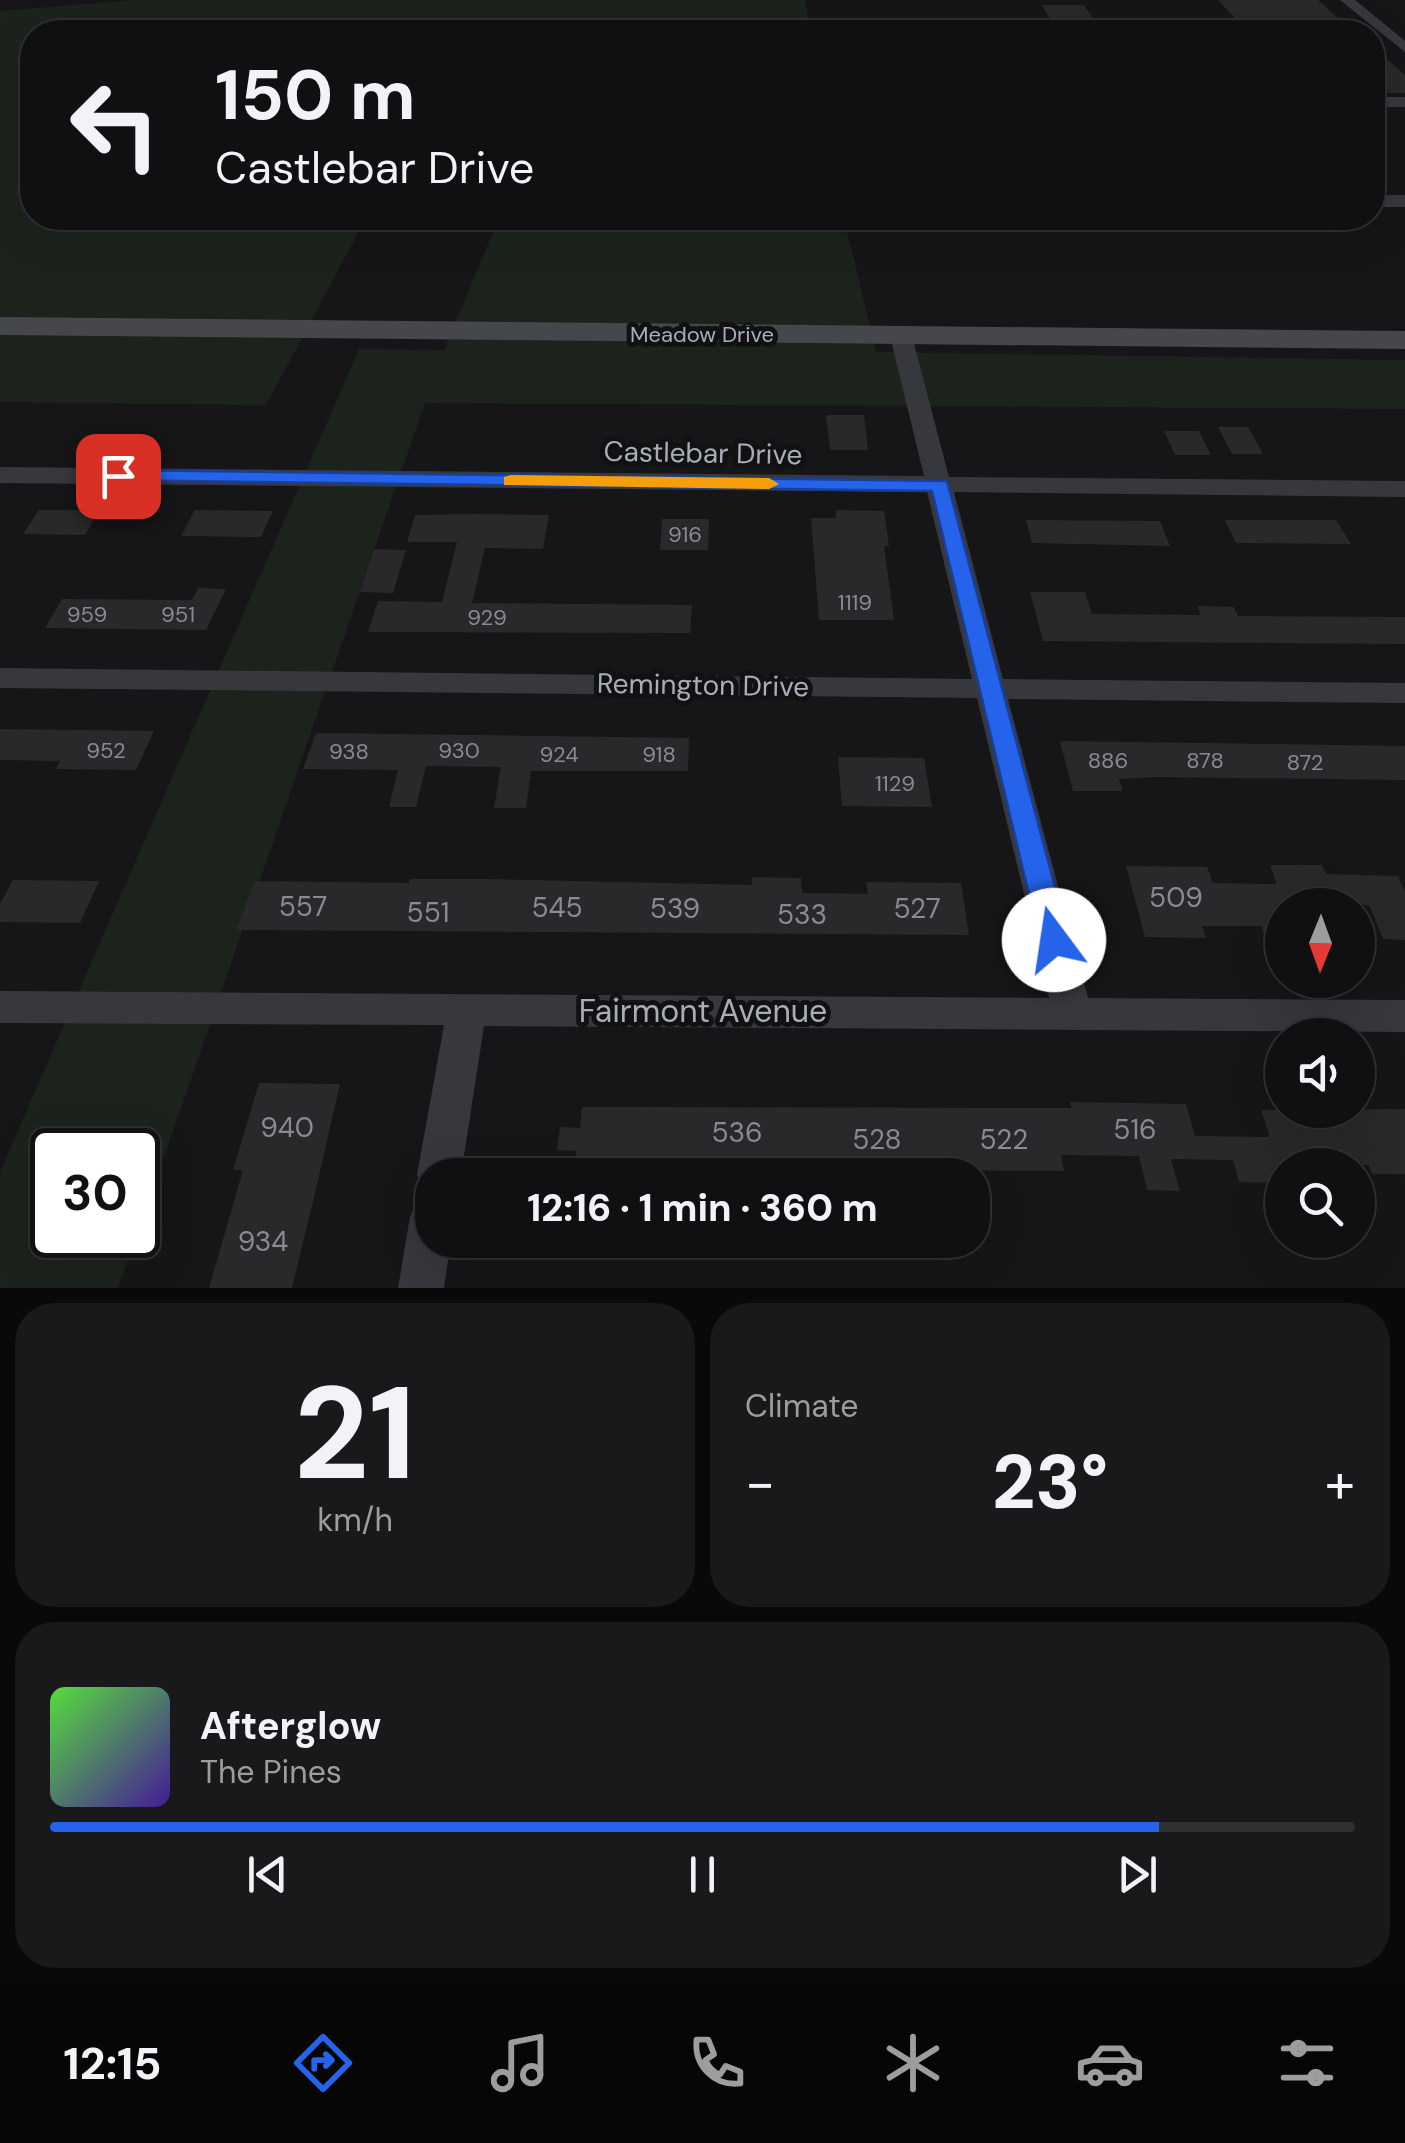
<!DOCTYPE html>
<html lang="en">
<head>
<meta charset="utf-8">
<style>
  body { margin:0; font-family:"DM Sans",sans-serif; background:#19191b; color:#f1f3f6; height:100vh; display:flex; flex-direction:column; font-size:38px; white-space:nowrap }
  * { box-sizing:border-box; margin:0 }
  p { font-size:32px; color:#9c9d9f }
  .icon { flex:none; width:55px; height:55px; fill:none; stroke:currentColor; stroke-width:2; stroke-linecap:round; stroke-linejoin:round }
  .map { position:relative; height:1288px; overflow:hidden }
  .drawer { display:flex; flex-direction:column; gap:15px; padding:15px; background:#09090a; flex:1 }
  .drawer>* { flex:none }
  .guide { position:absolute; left:20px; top:20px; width:1365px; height:210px; border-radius:40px; box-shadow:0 10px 40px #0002,0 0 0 2px #303032; background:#101012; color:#f1f3f6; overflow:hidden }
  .needle { width:65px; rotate:181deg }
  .controls { position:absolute; left:1265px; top:888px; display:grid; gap:20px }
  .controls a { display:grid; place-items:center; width:110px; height:110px; border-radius:50%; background:#101012; box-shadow:0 10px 40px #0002,0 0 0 2px #303032; font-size:50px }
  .speed { position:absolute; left:30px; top:1128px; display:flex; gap:20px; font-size:50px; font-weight:700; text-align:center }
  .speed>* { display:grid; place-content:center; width:130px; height:130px; border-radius:50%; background:#101012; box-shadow:0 10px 40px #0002,0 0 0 2px #303032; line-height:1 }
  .speed .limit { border:5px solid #111; border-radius:15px; background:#fff; color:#111 }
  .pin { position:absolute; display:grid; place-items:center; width:85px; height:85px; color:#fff; margin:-42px; border-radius:20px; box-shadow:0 5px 15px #0006 }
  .me { position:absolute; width:110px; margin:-55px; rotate:346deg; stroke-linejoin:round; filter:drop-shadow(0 0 8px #0008) }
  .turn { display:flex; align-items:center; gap:35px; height:210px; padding:0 30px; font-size:45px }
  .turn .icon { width:130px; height:130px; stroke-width:2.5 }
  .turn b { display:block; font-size:70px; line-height:85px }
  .big { font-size:75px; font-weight:800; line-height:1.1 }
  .drawer .widget { flex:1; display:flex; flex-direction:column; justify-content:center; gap:15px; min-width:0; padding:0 35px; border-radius:40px; background:#19191b }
  .drawer .dial { align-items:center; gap:0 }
  .dial b { font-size:130px; line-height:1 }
  .song { display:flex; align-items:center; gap:30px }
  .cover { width:120px; height:120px; border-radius:15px; background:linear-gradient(135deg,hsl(110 70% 55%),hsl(260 70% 35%)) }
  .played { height:10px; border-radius:5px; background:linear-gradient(90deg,#2563eb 85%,#303032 85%) }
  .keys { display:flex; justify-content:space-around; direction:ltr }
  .heat { display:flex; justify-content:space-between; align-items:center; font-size:55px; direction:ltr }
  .drawer .tiles { flex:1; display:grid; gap:15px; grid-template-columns:1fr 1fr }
  .widget:last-child { grid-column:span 2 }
  .trip { position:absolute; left:415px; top:1158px; width:575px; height:100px; border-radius:40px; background:#101012; box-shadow:0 10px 40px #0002,0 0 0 2px #303032; font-weight:800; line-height:100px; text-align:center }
  .menu { display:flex; height:160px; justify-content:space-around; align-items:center; background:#060607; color:#9c9d9f }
  .menu .icon { width:70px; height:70px }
  .menu .on { color:#2563eb }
  .menu b { font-size:45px; color:#f1f3f6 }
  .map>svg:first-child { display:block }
  .green { fill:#1c231d }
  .building { fill:#29292c }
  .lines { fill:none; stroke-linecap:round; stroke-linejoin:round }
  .street { fill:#37383d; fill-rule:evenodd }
  .secondary { fill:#45474d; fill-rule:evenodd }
  .route { fill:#2563eb; stroke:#184099; stroke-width:2.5 }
  .slow { fill:#f59e0b }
  .labels { text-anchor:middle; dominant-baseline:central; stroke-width:10; stroke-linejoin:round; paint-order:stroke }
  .far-street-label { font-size:22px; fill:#a8adb8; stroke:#111113 }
  .number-label { font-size:22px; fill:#888b94 }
  .street-label { font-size:28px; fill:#a8adb8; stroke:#111113 }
  .near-number-label { font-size:28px; fill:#888b94 }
  .near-street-label { font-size:32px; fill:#a8adb8; stroke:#111113 }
</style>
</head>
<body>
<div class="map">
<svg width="1405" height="1288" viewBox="0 0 1405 1288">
  <rect width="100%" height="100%" fill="#161618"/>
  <g class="green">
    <polygon points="135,0 805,0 810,32 32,32 32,218 366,218 266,405 0,402 0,11"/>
    <polygon points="499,218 844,218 876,352 1405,360 1405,409 425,403 138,1232 138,1150 52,1150 52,1235 137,1235 118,1288 0,1288 0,1172 359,349 444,350"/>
  </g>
  <g class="building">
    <polygon points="1218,0 1318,0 1352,31 1247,31"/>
    <polygon points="1042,5 1084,5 1101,31 1057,31"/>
    <polygon points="1372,46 1405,75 1405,93 1372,93"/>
    <polygon points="826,415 864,415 868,450 830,450"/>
    <polygon points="1218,427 1248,427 1263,454 1232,454"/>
    <polygon points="1164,431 1199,431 1211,455 1175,455"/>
    <polygon points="39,510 100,510 85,535 23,534"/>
    <polygon points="195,510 273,511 261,537 181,536"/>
    <polygon points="836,510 884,511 889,546 884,546 894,620 819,620 811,518 836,518"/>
    <polygon points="474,514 549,515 543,549 485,548 472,603 692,605 690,633 368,632 378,601 442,602 457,542 407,542 415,515"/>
    <polygon points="662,519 709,519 708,550 660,550"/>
    <polygon points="1026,520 1160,521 1170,546 1032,543"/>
    <polygon points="1225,520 1336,520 1351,544 1236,543"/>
    <polygon points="374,549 406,550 393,593 360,592"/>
    <polygon points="198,588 226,589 206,630 45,628 62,599 192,600"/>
    <polygon points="1030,592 1085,592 1092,614 1201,615 1197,606 1234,607 1238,616 1405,617 1405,644 1043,641"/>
    <polygon points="0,729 82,730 154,731 136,770 56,769 60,761 0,760"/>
    <polygon points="316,733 689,738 688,771 531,771 526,808 494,808 501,767 426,766 416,807 389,807 398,770 303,769"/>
    <polygon points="1060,741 1405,746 1405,780 1156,777 1119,779 1123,791 1073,791"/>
    <polygon points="838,757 924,758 932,807 842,806"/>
    <polygon points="1270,865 1322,865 1326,874 1398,876 1405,892 1405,940 1383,939 1369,905 1285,905 1282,898 1282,977 1279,978 1261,926 1202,926 1206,938 1145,937 1126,866 1207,867 1213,883 1277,884"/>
    <polygon points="752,877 801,878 802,893 868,894 866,882 961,883 969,935 237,930 254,881 409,883 410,879 489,879 752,885"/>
    <polygon points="13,880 99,881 80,923 0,922 0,904"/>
    <polygon points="259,1083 340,1084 315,1193 292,1288 209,1288 243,1170 233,1170"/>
    <polygon points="1070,1102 1186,1104 1195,1136 1270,1137 1261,1110 1405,1109 1405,1174 1372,1174 1369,1165 1282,1165 1282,1183 1239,1182 1233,1160 1171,1159 1180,1191 1147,1190 1139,1156 1061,1155 1064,1171 828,1170 827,1159 652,1156 650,1175 574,1175 576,1151 557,1150 560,1127 580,1128 582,1107 1072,1108"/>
  </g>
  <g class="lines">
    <g class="street">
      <polygon points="1340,0 1355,0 1405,41 1405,52"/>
      <rect x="1372" y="97" width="33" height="10"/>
      <rect x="1372" y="195" width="33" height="12"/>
      <polygon points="901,329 912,336 949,477 1405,481 1405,497 954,492 1003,679 1405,683 1405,703 1008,699 1088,998 1405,1000 1405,1032 484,1026 461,1175 432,1175 432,1192 424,1189 417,1175 444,1025 0,1023 0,991 1049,998 977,698 0,688 0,668 972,679 927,492 0,483 0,467 924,476 890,336"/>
      <polygon points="432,1197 432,1240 451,1240 444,1288 398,1288 410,1217 416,1203"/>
    </g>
    <polygon class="secondary" points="0,317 1405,331 1405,349 0,335"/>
  </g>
  <polygon class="route" points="118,470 947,481 1069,940 1065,948 1054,951 1044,948 1040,940 932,491 111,480 111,472"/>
  <polygon class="slow" points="511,475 769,478 779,484 769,489 504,485 504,477"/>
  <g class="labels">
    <g class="far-street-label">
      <text x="702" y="334">Meadow Drive</text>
    </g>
    <g class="number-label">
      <text x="685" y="534">916</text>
      <text x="855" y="602">1119</text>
      <text x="87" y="614">959</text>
      <text x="178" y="614">951</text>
      <text x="487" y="617">929</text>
      <text x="106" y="750">952</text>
      <text x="459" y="750">930</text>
      <text x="349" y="751">938</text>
      <text x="559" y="754">924</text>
      <text x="659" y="754">918</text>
      <text x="1108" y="760">886</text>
      <text x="1205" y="760">878</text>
      <text x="1305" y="762">872</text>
      <text x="895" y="783">1129</text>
    </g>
    <g class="street-label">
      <text transform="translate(703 453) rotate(1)">Castlebar Drive</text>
      <text transform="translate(703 685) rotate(1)">Remington Drive</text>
    </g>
    <g class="near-number-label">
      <text x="1176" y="897">509</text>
      <text x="303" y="906">557</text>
      <text x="557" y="907">545</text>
      <text x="675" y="908">539</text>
      <text x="917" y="908">527</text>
      <text x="428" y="912">551</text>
      <text x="802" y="914">533</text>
      <text x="287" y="1127">940</text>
      <text x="1135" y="1129">516</text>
      <text x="737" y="1132">536</text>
      <text x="877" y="1139">528</text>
      <text x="1004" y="1139">522</text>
      <text x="263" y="1241">934</text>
    </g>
    <g class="near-street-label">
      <text x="703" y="1011">Fairmont Avenue</text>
    </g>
  </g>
</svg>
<div class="controls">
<a><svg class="needle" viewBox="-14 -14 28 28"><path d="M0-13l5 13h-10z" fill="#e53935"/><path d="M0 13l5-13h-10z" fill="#9c9d9f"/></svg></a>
<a><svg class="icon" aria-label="sound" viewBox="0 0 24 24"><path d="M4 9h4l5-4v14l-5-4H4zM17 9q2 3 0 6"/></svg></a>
<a><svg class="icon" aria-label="search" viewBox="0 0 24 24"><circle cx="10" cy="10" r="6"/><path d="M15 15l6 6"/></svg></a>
</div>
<div class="speed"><div class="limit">30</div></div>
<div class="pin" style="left:118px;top:476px;background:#d93025"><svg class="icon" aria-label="arrive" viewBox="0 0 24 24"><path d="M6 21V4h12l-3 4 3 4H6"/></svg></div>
<svg class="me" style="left:1054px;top:940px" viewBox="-20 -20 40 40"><circle r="19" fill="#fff"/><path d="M0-13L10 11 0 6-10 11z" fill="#2563eb"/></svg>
<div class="trip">12:16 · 1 min · 360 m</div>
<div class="guide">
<div class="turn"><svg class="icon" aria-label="left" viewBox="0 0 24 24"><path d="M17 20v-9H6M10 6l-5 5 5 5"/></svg><div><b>150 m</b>Castlebar Drive</div></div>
</div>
</div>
<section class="drawer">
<div class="tiles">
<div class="widget dial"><b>21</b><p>km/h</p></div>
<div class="widget"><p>Climate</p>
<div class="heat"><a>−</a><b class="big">23°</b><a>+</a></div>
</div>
<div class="widget">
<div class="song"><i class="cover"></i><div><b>Afterglow</b><p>The Pines</p></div></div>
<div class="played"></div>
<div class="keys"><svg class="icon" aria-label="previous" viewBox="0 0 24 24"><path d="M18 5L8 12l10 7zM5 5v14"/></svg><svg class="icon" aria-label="pause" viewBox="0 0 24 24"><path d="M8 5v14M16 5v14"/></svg><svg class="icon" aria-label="next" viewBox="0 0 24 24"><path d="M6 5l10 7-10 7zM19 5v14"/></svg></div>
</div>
</div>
</section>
<nav class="menu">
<b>12:15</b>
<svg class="icon on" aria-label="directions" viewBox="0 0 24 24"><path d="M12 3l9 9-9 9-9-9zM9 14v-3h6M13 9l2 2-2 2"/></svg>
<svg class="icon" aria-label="music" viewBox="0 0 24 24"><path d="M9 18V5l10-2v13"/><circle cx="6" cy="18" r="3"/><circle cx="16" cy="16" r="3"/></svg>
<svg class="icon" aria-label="phone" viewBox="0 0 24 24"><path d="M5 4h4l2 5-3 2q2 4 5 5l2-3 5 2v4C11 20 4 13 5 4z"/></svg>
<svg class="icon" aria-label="climate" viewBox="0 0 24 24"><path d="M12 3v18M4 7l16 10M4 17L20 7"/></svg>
<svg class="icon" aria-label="car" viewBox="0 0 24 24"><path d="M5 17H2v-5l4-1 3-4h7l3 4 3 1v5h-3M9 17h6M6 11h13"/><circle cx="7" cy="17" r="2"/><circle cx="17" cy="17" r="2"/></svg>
<svg class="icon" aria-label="filters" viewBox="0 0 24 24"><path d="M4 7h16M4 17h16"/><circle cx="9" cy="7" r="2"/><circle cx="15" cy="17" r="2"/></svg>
</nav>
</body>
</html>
